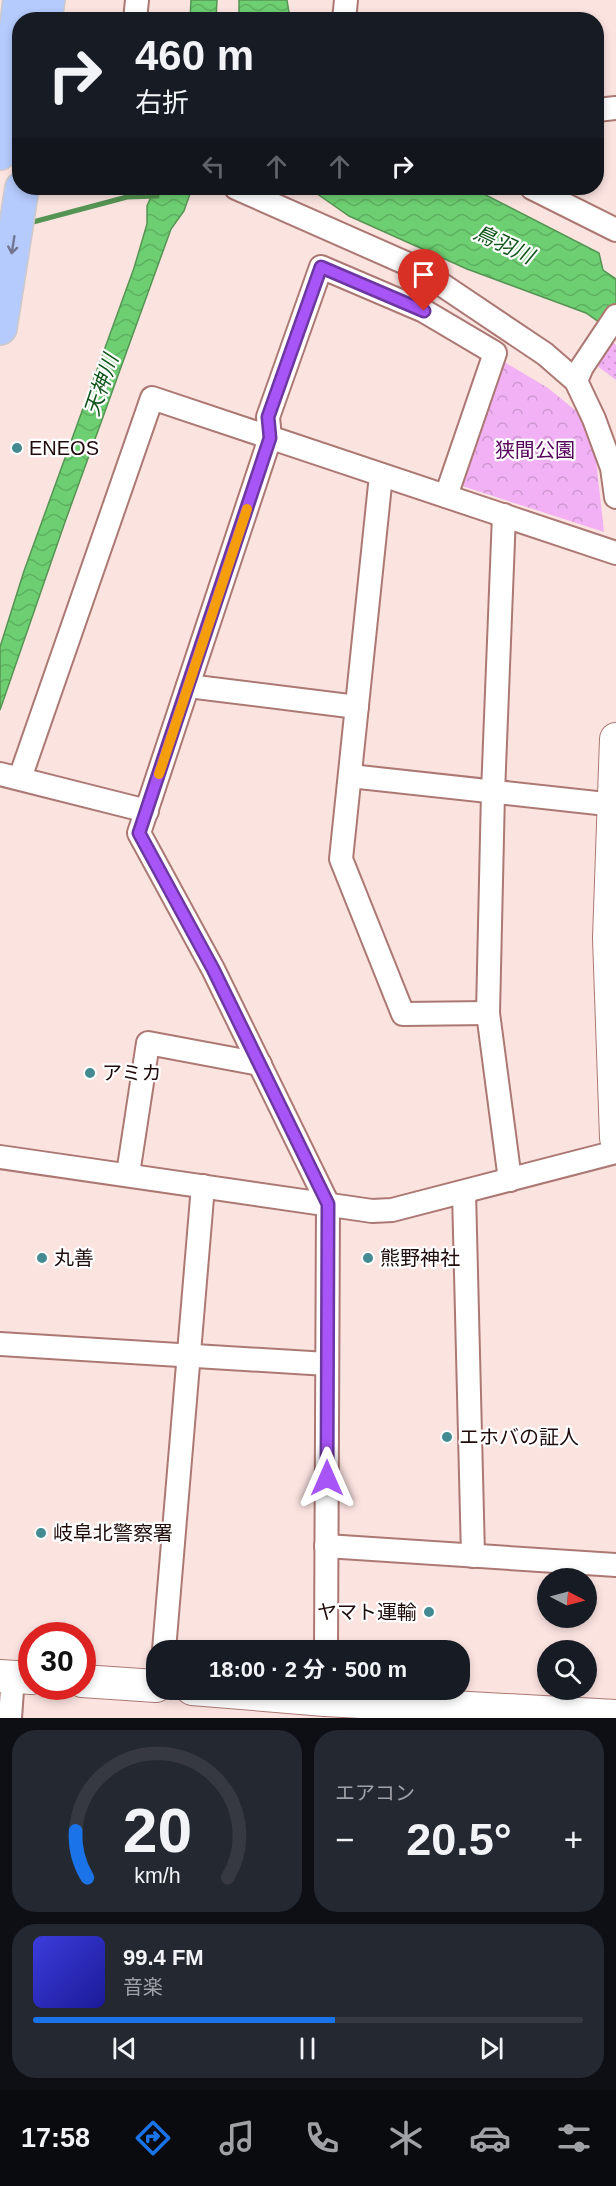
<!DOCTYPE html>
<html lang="ja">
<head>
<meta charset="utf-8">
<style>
  body { margin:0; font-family:Helvetica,"Noto Sans JP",sans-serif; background:#242831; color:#f1f3f6; height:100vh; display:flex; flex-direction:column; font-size:22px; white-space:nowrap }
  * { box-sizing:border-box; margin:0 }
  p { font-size:20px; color:#9ea1a6 }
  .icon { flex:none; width:33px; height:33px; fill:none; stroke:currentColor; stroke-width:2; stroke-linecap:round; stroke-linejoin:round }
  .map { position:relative; height:1718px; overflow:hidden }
  .drawer { display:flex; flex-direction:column; gap:12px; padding:12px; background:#0d0f14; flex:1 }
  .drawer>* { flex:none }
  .top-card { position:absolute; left:12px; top:12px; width:592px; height:183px; border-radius:24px; box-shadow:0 3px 9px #0003; background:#171b24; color:#f1f3f6; overflow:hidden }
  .needle { width:39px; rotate:96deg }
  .tools { position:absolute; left:537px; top:1568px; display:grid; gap:12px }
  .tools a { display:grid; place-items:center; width:60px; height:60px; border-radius:50%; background:#171b24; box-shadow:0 3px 9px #0003; font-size:30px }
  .speed { position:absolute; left:18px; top:1622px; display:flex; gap:12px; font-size:30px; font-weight:700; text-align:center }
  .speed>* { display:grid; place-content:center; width:78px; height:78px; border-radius:50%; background:#171b24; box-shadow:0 3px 9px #0003; line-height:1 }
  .speed .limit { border:9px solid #d22; background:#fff; color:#111 }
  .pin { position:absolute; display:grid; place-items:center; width:51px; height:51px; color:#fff; margin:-62px -26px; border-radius:50% 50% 50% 0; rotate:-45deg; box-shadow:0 0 6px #0007 }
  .pin .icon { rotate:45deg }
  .me { position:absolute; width:66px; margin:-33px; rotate:0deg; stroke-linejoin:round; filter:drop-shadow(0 0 4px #0008) }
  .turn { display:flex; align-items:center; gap:21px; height:126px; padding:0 24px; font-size:27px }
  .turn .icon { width:78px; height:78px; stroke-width:2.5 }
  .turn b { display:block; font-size:42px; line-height:51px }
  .lanes { display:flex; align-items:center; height:57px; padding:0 24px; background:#0003; justify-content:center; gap:30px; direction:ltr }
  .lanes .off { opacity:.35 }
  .big { font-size:45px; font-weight:700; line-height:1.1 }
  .drawer .widget { flex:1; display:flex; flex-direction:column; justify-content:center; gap:9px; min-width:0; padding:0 21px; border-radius:24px; background:#242831 }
  .drawer .dial { align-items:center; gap:0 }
  .dial svg { height:156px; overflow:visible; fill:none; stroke:#363941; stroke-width:7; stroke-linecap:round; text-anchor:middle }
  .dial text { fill:#f1f3f6; stroke:none }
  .song { display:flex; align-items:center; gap:18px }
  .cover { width:72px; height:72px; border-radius:9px; background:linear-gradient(135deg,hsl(240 70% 55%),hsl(240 70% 35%)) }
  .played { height:6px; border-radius:3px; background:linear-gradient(90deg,#1a73e8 55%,#363941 55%) }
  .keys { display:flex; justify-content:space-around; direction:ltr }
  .heat { display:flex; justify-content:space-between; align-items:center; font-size:33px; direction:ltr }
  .drawer .tiles { flex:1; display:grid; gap:12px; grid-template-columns:1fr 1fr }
  .widget:last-child { grid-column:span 2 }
  .trip { position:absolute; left:146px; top:1640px; width:324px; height:60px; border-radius:24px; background:#171b24; box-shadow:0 3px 9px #0003; font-weight:700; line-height:60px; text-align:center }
  .tab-bar { display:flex; height:96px; justify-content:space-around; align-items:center; background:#090b0e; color:#9ea1a6 }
  .tab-bar .icon { width:42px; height:42px }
  .tab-bar .selected { color:#1a73e8 }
  .tab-bar b { font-size:27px; color:#f1f3f6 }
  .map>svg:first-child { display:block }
  .grass { fill:url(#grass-dots) }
  .park { fill:url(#park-crowns) }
  .water { fill:url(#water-waves); stroke:#559453; stroke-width:1.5 }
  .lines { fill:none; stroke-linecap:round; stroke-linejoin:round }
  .stream { stroke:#559453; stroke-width:5 }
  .street-casing { stroke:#ac7873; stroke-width:26 }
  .secondary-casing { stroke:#ac7873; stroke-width:34 }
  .primary-casing { stroke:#cec9c9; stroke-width:36 }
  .street { stroke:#fff; stroke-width:22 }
  .secondary { stroke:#fff; stroke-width:32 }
  .primary { stroke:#b5cbfd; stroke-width:33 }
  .oneway { stroke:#717590 }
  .route-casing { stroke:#6d37a1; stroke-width:15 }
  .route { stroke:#a855f7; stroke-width:10 }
  .slow { stroke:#f59e0b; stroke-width:10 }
  .poi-dot { fill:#438a92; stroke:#fff; stroke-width:2 }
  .labels { text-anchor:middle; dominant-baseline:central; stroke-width:4.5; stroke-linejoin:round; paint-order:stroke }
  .poi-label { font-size:20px; fill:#1e0b0a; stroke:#fff; text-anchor:start }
  .park-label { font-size:20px; fill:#56015c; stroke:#fff }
  .water-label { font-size:21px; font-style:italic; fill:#11561b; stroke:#fff }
</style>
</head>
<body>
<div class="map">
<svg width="616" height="1718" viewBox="0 0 616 1718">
  <defs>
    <pattern id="grass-dots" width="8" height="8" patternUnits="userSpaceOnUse" patternTransform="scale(1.5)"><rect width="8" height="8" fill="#f1b1f4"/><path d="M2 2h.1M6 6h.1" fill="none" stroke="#ce97d0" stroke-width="1.8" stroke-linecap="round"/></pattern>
    <pattern id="park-crowns" width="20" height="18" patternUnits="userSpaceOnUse" patternTransform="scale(1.5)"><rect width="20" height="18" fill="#f1b1f4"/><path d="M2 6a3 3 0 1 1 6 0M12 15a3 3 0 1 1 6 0" fill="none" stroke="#ce97d0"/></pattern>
    <pattern id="water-waves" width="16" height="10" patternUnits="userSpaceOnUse" patternTransform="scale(1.5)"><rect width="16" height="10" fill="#6dcf72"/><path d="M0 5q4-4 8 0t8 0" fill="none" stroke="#5eb061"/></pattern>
  </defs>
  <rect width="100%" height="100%" fill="#fbe3e0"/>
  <polygon class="grass" points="612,342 616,345 616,380 596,365"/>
  <polygon class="park" points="504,362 548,388 592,424 604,532 459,485"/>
  <g class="water">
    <polygon points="191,0 217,0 216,19 190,19"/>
    <polygon points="239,0 287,0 290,19 239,19"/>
    <polygon points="155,188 192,188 184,211 171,229 65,522 0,710 0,647 24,571 134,268 147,224 147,206"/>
    <polygon points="309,188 472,188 599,253 603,270 616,279 616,334 586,313 467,269 349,216"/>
  </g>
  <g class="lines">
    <polyline class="stream" points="33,222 127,197 157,196"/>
    <g class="street-casing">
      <g id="street">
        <polyline points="135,20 137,0"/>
        <polyline points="344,20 346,0"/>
        <polyline points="597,110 616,108"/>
        <polyline points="236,188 417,268 545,354 576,381 594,419 612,468 616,497"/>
        <polyline points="532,188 616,230"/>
        <polyline points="576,381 582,367 616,316"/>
        <polyline points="381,475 341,859 403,1014 488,1013"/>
        <polyline points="504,515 493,793 488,1013 510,1180"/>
        <polyline points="188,686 357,707"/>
        <polyline points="0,774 147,811"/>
        <polyline points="350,776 616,805"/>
        <polyline points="20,778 152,398 616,553"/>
        <polyline points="0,1157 372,1211 392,1210 616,1152"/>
        <polyline points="128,1174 148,1043 260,1064"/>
        <polyline points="464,1192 473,1556"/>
        <polyline points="0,1344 327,1364"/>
        <polyline points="326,1546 616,1565"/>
        <polyline points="164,1650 203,1186"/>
        <polyline points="326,1650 328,1204 213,969 139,833 270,438 268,417 321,267 424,311 495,353 446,496"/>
        <polyline points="10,1718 13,1676"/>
      </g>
    </g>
    <g class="secondary-casing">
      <g id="secondary">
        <polyline points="616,739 609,938 616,1138"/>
        <polyline points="0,1676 32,1678"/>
        <polyline points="82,1681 156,1686"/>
        <polyline points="192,1689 325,1700 616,1716"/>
      </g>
    </g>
    <g class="primary-casing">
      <g id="primary">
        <polyline points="45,20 48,0"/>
        <polyline points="0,153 20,0"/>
        <polyline points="0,328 22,188"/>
      </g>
    </g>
    <use href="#street" class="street"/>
    <use href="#secondary" class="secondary"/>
    <use href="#primary" class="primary"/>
  </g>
  <defs><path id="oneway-shaft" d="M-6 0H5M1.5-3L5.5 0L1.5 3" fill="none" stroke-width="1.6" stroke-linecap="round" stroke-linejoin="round" transform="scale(1.5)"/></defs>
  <use class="oneway" href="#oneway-shaft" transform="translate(13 245) rotate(99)"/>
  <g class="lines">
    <g class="route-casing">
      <polyline id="route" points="327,1478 328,1204 213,969 139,833 270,438 268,417 321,267 424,311"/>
    </g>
    <use href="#route" class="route"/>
    <polyline class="slow" points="159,774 247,509"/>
  </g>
  <g class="poi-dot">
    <circle cx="17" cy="448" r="6"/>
    <circle cx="90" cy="1073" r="6"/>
    <circle cx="42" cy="1258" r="6"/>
    <circle cx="368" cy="1258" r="6"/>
    <circle cx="447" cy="1437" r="6"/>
    <circle cx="41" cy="1533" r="6"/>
    <circle cx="429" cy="1612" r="6"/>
  </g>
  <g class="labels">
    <g class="poi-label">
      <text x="29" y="448">ENEOS</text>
      <text x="102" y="1073">アミカ</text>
      <text x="54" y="1258">丸善</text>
      <text x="380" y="1258">熊野神社</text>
      <text x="459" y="1437">エホバの証人</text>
      <text x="53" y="1533">岐阜北警察署</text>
      <text x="417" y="1612" text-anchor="end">ヤマト運輸</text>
    </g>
    <g class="park-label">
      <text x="535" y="450">狭間公園</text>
    </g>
    <g class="water-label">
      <text transform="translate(504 244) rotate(25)">鳥羽川</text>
      <text transform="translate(101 385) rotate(-71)">天神川</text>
    </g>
  </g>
</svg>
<div class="tools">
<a><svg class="needle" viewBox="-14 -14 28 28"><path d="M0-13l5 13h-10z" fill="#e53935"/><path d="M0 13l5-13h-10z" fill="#9ea1a6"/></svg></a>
<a><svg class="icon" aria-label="search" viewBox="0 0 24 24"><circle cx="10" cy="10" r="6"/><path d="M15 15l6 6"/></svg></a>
</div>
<div class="speed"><div class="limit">30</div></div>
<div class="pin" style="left:424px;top:311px;background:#d93025"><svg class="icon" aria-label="arrive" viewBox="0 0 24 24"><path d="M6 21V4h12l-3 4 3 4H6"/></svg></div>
<svg class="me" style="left:327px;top:1478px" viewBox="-20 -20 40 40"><path d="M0-17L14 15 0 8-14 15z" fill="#a855f7" stroke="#fff" stroke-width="4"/></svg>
<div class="trip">18:00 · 2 分 · 500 m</div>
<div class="top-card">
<div class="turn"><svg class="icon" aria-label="right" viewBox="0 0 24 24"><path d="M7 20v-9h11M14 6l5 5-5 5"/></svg><div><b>460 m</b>右折</div></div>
<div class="lanes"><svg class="icon off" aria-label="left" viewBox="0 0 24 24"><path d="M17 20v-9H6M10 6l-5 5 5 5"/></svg><svg class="icon off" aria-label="ahead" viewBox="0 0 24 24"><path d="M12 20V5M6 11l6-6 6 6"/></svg><svg class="icon off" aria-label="ahead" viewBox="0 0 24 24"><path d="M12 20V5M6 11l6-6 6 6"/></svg><svg class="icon" aria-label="right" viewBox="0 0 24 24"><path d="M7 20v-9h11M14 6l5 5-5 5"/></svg></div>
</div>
</div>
<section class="drawer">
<div class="tiles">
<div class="widget dial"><svg viewBox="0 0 100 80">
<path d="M14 69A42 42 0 1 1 86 69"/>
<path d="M14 69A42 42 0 0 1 8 45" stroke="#1a73e8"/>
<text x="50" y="56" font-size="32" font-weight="700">20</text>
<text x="50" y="72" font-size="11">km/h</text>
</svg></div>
<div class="widget"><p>エアコン</p>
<div class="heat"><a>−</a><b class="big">20.5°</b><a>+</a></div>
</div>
<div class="widget">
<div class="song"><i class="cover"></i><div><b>99.4 FM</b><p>音楽</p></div></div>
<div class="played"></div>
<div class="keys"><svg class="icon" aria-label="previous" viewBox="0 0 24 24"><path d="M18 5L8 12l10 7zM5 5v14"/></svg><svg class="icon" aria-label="pause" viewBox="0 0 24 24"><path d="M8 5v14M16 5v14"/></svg><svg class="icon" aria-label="next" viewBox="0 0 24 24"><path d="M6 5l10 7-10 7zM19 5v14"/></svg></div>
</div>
</div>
</section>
<nav class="tab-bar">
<b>17:58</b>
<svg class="icon selected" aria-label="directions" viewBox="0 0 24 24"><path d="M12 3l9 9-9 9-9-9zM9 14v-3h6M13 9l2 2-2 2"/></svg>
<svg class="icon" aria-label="music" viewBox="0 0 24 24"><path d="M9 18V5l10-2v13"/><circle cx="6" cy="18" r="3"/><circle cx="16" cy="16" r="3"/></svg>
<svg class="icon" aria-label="phone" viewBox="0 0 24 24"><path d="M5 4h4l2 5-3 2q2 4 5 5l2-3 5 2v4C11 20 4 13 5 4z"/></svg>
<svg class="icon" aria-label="climate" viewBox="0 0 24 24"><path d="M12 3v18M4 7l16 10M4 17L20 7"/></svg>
<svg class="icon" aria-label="car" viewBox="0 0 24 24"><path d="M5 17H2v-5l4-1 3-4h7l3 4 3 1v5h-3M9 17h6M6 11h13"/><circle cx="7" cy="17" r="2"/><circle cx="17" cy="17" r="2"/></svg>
<svg class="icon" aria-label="filters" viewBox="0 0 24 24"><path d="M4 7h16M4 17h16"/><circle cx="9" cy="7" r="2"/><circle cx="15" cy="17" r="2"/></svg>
</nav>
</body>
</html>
